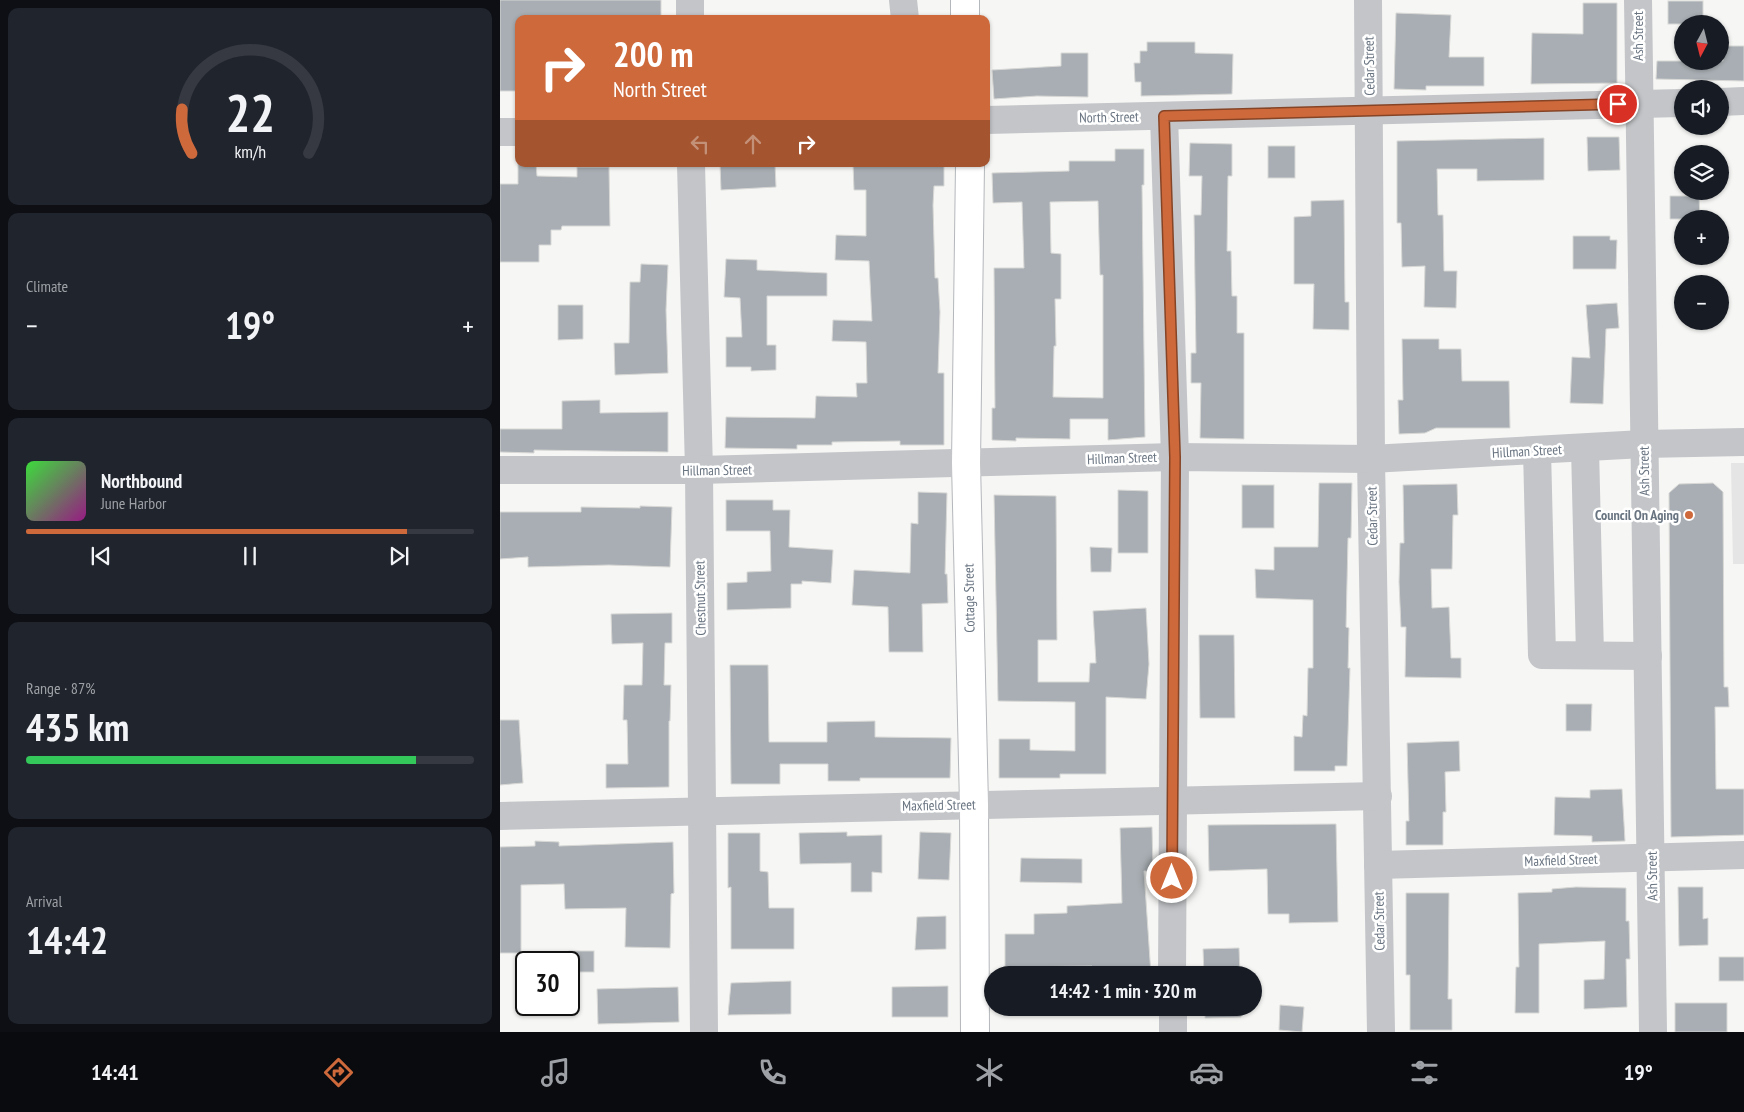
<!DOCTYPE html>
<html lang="en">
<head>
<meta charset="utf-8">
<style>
  body { margin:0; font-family:"PT Sans Narrow",sans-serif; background:#20242c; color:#f1f3f6; height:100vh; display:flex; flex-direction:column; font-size:19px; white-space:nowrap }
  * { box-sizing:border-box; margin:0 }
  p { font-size:16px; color:#9ea1a6 }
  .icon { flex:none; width:28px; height:28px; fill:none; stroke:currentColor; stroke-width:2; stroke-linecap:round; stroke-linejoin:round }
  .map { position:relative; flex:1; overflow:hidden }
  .panel { display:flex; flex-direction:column; gap:8px; padding:8px; background:#0d0f14; width:500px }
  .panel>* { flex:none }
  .guide { position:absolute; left:15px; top:15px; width:475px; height:152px; border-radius:10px; box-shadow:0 1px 4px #0004; background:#ce693b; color:#fff; overflow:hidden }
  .needle { width:32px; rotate:187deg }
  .controls { position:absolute; left:1174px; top:15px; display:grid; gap:10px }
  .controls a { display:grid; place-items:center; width:55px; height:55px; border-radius:50%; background:#171b24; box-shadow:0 1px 4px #0004; font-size:25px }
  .speed { position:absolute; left:15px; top:951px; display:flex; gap:10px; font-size:25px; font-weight:700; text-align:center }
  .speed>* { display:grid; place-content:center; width:65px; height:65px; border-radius:50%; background:#171b24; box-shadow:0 1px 4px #0004; line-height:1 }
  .speed .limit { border:2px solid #111; border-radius:8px; background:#fff; color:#111 }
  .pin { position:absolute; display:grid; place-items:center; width:42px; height:42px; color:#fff; margin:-21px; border:2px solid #fff; border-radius:50%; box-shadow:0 1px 5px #0007 }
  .me { position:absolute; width:55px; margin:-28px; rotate:0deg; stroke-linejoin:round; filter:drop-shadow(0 0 4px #0008) }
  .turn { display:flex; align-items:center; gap:18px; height:105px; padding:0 15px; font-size:22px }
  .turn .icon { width:65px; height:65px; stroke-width:2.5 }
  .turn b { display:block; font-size:35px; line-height:42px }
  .lanes { display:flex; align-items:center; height:48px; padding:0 15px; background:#0003; justify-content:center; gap:25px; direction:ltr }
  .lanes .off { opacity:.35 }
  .big { font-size:38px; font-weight:700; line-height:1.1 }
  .panel .tile { flex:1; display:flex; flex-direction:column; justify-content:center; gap:8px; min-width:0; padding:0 18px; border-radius:10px; background:#20242c }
  .panel .dial { align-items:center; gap:0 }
  .dial svg { height:130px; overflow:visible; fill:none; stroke:#363941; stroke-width:7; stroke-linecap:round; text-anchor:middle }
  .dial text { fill:#f1f3f6; stroke:none }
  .song { display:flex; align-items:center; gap:15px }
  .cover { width:60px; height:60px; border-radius:8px; background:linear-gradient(135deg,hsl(120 70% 55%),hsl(310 70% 35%)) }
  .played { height:5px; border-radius:2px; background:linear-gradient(90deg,#ce693b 85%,#363941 85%) }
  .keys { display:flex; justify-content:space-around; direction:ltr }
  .heat { display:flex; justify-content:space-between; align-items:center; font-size:28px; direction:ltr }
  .charge { height:8px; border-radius:4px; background:linear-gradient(90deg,#34c759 87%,#363941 0) }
  .trip { position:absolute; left:484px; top:966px; width:278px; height:50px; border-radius:25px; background:#171b24; box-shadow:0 1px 4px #0004; font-weight:700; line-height:50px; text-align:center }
  .dock { display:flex; height:80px; justify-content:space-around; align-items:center; background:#090b0e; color:#9ea1a6 }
  .dock .icon { width:35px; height:35px }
  .dock .active { color:#ce693b }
  .dock b { font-size:22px; color:#f1f3f6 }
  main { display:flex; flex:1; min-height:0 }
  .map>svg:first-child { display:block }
  .built { fill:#e4e5e4 }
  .building { fill:#a8aeb3; stroke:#d8d8d6; fill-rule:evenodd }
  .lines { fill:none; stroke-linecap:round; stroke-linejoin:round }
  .major-casing { stroke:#b4b7bb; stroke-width:30 }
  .minor { stroke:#c3c5c8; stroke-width:28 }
  .major { stroke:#fff; stroke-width:28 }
  .route-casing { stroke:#864426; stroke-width:12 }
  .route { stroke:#ce693b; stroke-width:9 }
  .poi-dot { fill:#ce693b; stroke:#fff; stroke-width:2 }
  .labels { text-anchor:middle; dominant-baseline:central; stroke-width:5; stroke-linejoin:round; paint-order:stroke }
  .street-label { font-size:14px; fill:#697481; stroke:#fff }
  .poi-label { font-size:14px; font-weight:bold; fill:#697481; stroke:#fff; text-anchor:end }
</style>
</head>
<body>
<main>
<section class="panel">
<div class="tile dial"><svg viewBox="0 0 100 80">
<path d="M14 69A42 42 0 1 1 86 69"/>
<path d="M14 69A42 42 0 0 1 8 42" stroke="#ce693b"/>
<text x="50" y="56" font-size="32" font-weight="700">22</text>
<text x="50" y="72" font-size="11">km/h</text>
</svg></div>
<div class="tile"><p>Climate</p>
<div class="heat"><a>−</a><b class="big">19°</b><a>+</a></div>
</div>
<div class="tile">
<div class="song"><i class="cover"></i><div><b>Northbound</b><p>June Harbor</p></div></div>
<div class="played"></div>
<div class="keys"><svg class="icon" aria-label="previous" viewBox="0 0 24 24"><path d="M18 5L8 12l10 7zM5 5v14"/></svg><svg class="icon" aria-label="pause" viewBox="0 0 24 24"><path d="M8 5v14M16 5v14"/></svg><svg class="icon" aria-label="next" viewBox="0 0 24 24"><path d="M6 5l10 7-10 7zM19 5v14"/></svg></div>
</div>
<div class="tile"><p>Range · 87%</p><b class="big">435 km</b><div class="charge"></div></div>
<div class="tile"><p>Arrival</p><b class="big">14:42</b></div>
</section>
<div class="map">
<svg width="1244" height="1032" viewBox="0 0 1244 1032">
  <rect width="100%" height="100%" fill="#f6f6f4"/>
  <polygon class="built" points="1231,463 1244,463 1244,564 1233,564"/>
  <g class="building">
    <polygon points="0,0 161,0 161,19 19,19 19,91 0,91"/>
    <rect x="1168" y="1" width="35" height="23"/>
    <polygon points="1083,3 1117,3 1117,83 1031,84 1032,33 1083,34"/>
    <polygon points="896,13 951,15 949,57 984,57 984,86 926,86 926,90 894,89"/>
    <polygon points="647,42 695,42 695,53 733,54 732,94 641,96 641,82 635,82 634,63 640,63 640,51 647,51"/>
    <polygon points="1223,46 1244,46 1244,81 1156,79 1157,61 1223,61"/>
    <polygon points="561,53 588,53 588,97 537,96 494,99 492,70 561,66"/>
    <polygon points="1087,137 1119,137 1120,170 1088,171"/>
    <polygon points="1044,138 1044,180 977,181 977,169 937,169 938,215 943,215 944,271 957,271 956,308 924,307 925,266 902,267 901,223 897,223 897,141"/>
    <polygon points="690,143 732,144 732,176 728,176 727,251 731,251 732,296 737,296 737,333 744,333 744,439 700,438 701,383 691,383 691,353 696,353 694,215 701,215 702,176 689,176"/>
    <rect x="768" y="146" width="27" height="32"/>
    <polygon points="18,148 19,164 36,164 37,176 77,177 77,167 109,167 110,226 62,226 61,230 51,230 51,245 39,245 39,262 0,262 0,184 18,184"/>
    <path d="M 615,149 L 644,149 L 644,185 L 642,185 L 645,437 L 608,440 L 608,419 L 570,419 L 570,439 L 516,438 L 516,441 L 492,440 L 492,408 L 495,408 L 494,268 L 524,268 L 522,202 L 493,203 L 492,173 L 569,171 L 569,161 L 615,161 ZM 598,201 L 600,275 L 603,275 L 603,398 L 553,397 L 554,346 L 556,346 L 555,299 L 561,299 L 561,254 L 551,253 L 550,202 Z"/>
    <polygon points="220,164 275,164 276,187 221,190"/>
    <polygon points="353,164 444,164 444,186 434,186 433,205 435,278 438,278 440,312 438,373 444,373 444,445 400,445 400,441 332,442 332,445 297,445 297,449 225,448 226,417 315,418 316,396 357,397 356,383 367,383 366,342 332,341 333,320 372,321 369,261 335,260 336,235 366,236 366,190 354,190"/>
    <polygon points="1170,196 1199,196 1200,219 1170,219"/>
    <polygon points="844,200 845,302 849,302 849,330 813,329 814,284 794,284 794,217 811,216 811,201"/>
    <polygon points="1073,236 1110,236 1110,240 1117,240 1116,269 1073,269"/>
    <polygon points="226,259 257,260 257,270 327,273 327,296 267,296 267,345 276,345 276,370 251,371 251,367 226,367 226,337 242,337 240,298 224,297"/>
    <polygon points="141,264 168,265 166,310 168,373 115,375 114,343 129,343 130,282 140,282"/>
    <polygon points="1117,303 1119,328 1106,329 1103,404 1070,403 1072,357 1090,358 1086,305"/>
    <polygon points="58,305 83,305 83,339 58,340"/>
    <polygon points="902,339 939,339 939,349 961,349 962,381 1009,381 1010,428 936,428 925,433 899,434 898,400 903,400"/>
    <polygon points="100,400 100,413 168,412 168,452 34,450 34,453 0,452 0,429 62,429 62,401"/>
    <polygon points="819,483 852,483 851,538 848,538 846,627 849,628 848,668 850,668 847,766 835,766 835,771 794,771 794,736 802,737 803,715 807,716 808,668 813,668 813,600 756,598 755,569 774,570 774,547 818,547"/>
    <polygon points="1213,483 1223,492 1224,687 1228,687 1229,707 1215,707 1216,789 1244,789 1244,835 1171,837 1169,493 1179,484"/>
    <polygon points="957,484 958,515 953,515 952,569 931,569 932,608 949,607 951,658 961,658 961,678 905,677 906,627 901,627 899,582 900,543 904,543 903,485"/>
    <rect x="742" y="485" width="32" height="43"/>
    <polygon points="618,490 648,491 648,553 618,553"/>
    <polygon points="418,492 447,493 445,574 447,574 448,603 422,604 423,652 389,652 388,607 352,605 354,570 410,573 411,523 418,524"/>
    <polygon points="494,495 556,496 557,640 538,640 538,682 589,682 590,663 596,663 593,611 646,608 649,664 646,699 606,697 606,774 560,774 560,778 499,778 499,739 530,739 530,750 575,751 575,702 498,701"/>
    <polygon points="226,500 273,500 273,510 290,510 289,547 333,550 331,583 302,581 302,584 291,584 291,608 227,610 227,583 247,582 247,572 271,571 270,531 226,531"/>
    <polygon points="140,506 172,507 170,567 109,565 28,567 28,557 0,559 0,512 81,512 81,507 140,508"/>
    <polygon points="590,547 612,548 611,572 591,572"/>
    <polygon points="172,613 172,643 165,643 164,685 171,685 170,721 169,721 169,787 106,788 106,764 128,764 127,720 123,720 124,685 142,685 143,643 112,644 111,614"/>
    <polygon points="699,635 734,635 735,718 700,718"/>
    <polygon points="230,665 268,665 269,742 327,742 327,722 375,721 375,737 451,738 450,778 360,778 360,781 328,781 328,764 280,764 280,784 231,784"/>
    <polygon points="1066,704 1092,704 1091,731 1066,731"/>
    <polygon points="0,720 19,720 23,783 0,785"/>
    <polygon points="959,741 960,771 945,772 946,812 943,812 943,845 906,845 906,821 909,821 907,743"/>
    <polygon points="1122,789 1125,841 1092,842 1092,836 1054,835 1055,797 1090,798 1090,790"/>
    <polygon points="836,824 838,922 789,923 789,914 768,914 767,869 709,871 708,825"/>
    <polygon points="652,827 653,871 644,871 651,975 592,975 592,966 505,967 505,934 534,934 534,914 567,913 567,906 622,903 620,828"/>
    <polygon points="347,832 347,836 382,835 382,873 372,872 372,892 351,892 351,863 300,864 299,833"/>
    <polygon points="420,832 451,833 449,880 418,879"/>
    <polygon points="228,833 260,833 260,871 268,872 269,908 294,908 294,949 231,949 231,887 228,888"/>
    <polygon points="35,841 59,842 59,846 173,842 174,893 171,894 170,948 125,947 126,908 65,909 64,884 21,885 21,953 0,953 0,847 35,846"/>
    <polygon points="521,858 582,859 582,883 520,882"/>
    <polygon points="1076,887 1126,888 1126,921 1129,921 1130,959 1126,959 1127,1007 1084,1009 1084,980 1104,979 1105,941 1039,944 1039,1013 1015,1013 1016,967 1019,967 1018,893 1052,892 1052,889"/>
    <polygon points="1178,887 1203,887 1203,919 1208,918 1208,945 1179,946"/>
    <polygon points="906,893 949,893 948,999 952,999 952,1030 910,1030 910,975 906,975"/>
    <polygon points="446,916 446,949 415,950 417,917"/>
    <polygon points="739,948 740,975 704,975 703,949"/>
    <rect x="69" y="951" width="25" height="21"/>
    <rect x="1219" y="957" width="25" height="24"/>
    <polygon points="291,981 291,1014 228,1015 231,983"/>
    <polygon points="448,986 448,1017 392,1017 392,987"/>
    <polygon points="178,987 179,1022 98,1024 97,989"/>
    <rect x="1175" y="1003" width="52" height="29"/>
    <polygon points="780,1005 804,1007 802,1032 779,1030"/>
    <polygon points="705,1008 741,1008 741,1017 705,1018"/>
  </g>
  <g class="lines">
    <g class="major-casing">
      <g id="major">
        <polyline points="465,0 465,19"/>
        <polyline points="470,164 466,463 474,805 475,1032"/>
      </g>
    </g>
    <g class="minor">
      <polyline points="190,0 190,19"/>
      <polyline points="403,0 405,19"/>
      <polyline points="868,0 871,459 881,1032"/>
      <polyline points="1138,0 1153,1032"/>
      <polyline points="1220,102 1244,101"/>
      <polyline points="664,116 675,457 672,975"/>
      <polyline points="486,120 1182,103"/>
      <polyline points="0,132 19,132"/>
      <polyline points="191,164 199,470 204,1032"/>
      <polyline points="1085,448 1090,655"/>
      <polyline points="1037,450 1042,655 1148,656"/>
      <polyline points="0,470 199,470 675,457 871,459 1143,444 1244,442"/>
      <polyline points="0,816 878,796"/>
      <polyline points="878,865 1244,855"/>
      <polyline points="673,1008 673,1032"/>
    </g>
    <use href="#major" class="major"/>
  </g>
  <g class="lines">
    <g class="route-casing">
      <polyline id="route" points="672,878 675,457 664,116 1118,104"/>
    </g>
    <use href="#route" class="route"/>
  </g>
  <circle class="poi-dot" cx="1189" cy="515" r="5"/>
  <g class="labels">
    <g class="street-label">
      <text transform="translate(1138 36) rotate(-90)">Ash Street</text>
      <text transform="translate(869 66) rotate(-91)">Cedar Street</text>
      <text transform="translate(609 117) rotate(-1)">North Street</text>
      <text transform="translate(1027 451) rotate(-3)">Hillman Street</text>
      <text transform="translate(622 458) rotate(-2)">Hillman Street</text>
      <text transform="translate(217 470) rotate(-1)">Hillman Street</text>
      <text transform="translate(1144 471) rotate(-91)">Ash Street</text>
      <text transform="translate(872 516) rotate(-91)">Cedar Street</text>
      <text transform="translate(200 598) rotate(-91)">Chestnut Street</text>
      <text transform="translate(469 598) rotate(-91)">Cottage Street</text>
      <text transform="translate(439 805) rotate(-1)">Maxfield Street</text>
      <text transform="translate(1061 860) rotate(-2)">Maxfield Street</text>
      <text transform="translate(1152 876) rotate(-91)">Ash Street</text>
      <text transform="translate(879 921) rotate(-91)">Cedar Street</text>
    </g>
    <g class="poi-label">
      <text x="1179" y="515">Council On Aging</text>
    </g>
  </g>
</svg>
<div class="controls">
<a><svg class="needle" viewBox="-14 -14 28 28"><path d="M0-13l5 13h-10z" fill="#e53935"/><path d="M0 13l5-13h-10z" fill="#9ea1a6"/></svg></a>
<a><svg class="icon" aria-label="sound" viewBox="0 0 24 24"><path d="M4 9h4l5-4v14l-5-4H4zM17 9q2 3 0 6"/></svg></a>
<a><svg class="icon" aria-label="layers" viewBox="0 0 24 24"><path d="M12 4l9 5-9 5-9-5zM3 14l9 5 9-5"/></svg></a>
<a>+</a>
<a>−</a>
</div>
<div class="speed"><div class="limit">30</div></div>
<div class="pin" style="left:1118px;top:104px;background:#d93025"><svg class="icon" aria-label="arrive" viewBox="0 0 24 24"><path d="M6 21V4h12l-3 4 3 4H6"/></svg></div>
<svg class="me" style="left:672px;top:878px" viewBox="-20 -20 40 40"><circle r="17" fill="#ce693b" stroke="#fff" stroke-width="3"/><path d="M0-11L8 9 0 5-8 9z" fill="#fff"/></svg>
<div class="trip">14:42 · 1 min · 320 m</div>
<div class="guide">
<div class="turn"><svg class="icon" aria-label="right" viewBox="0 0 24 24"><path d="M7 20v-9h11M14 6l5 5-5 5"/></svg><div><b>200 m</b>North Street</div></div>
<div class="lanes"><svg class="icon off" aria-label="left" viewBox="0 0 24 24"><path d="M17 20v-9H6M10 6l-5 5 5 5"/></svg><svg class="icon off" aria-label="ahead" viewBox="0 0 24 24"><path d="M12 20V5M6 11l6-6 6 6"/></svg><svg class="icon" aria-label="right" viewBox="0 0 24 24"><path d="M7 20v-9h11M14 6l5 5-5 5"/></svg></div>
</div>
</div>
</main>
<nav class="dock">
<b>14:41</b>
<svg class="icon active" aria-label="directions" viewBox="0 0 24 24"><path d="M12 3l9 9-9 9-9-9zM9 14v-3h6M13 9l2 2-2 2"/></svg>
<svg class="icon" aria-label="music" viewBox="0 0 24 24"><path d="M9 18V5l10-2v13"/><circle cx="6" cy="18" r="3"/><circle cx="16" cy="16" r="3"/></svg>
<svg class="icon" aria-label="phone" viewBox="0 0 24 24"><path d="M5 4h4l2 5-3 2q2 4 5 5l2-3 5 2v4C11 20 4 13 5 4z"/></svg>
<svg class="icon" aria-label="climate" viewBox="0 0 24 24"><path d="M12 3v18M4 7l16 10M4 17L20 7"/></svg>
<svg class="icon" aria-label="car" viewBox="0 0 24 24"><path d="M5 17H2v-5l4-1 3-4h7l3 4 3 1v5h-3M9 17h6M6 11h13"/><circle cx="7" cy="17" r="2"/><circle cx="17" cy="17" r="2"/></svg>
<svg class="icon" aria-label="filters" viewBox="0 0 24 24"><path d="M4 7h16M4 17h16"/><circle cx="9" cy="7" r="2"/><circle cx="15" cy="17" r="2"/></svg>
<b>19°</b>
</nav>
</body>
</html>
